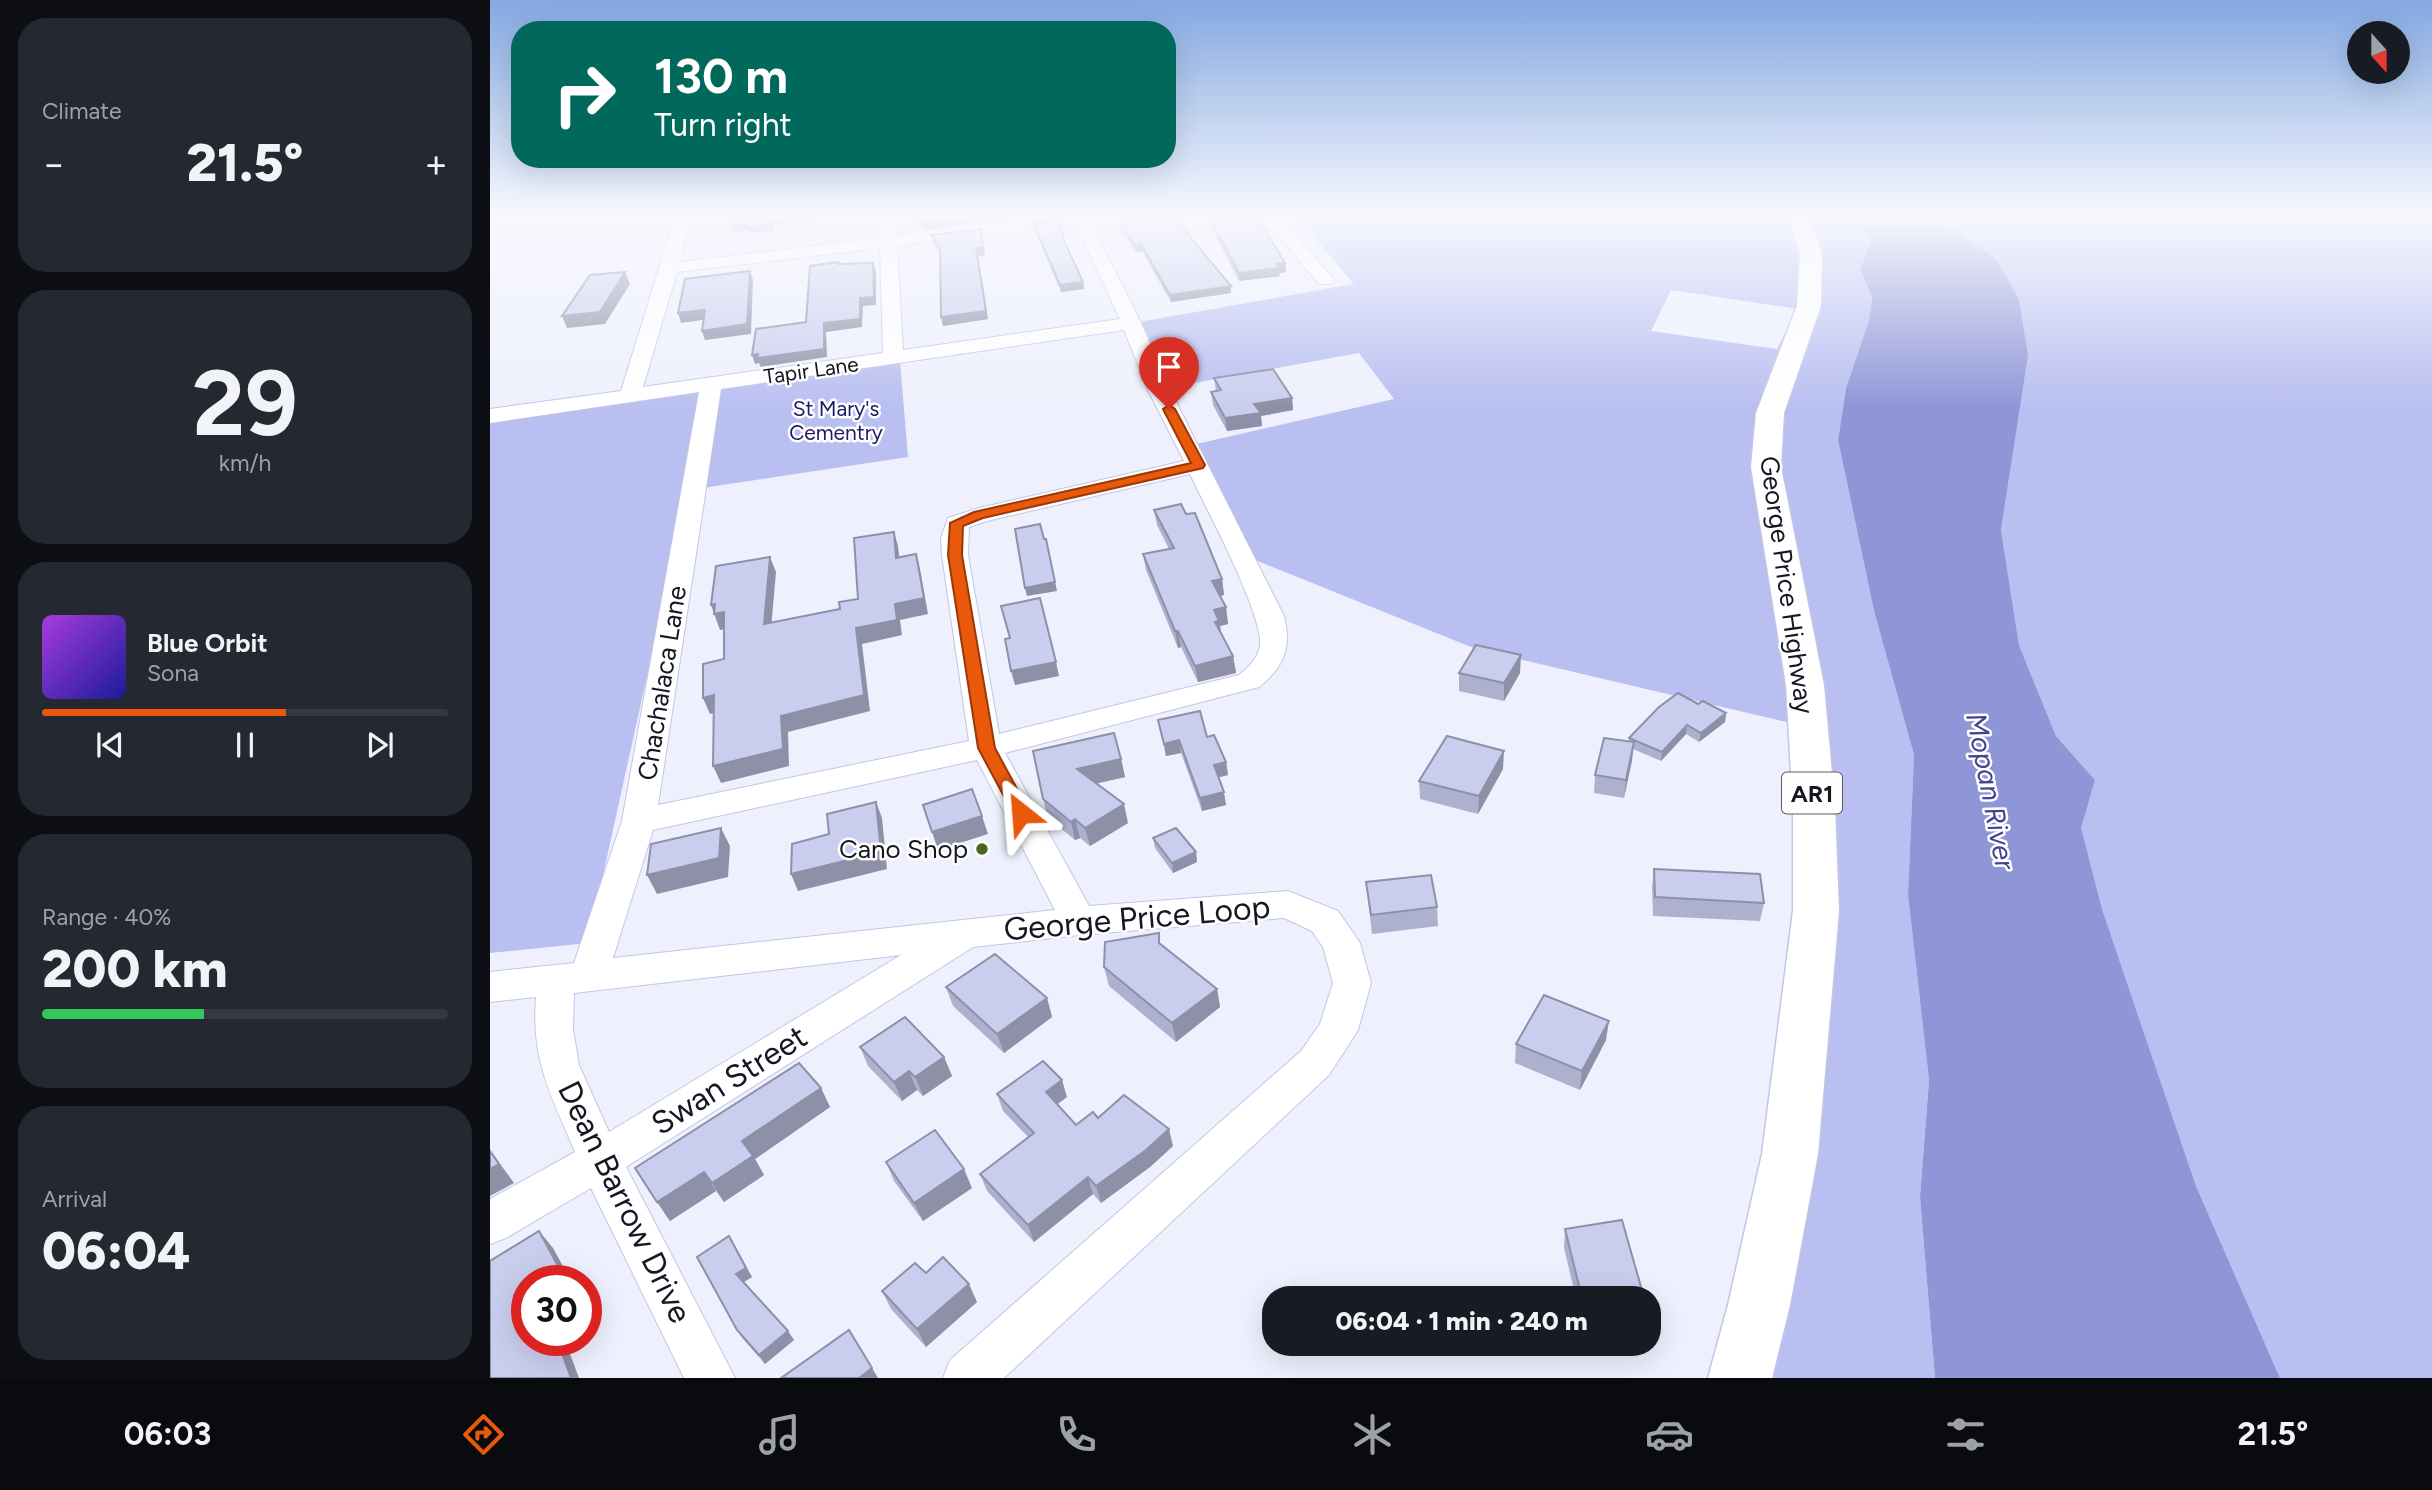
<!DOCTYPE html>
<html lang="en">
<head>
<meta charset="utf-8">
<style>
  body { margin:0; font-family:Figtree,sans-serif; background:#242831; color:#f1f3f6; height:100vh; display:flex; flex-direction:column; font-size:26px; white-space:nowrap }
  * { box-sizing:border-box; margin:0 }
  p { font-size:23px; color:#9ea1a6 }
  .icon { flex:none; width:38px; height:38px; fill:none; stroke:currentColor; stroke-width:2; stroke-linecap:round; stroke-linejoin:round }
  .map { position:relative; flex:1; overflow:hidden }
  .sheet { display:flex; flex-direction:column; gap:18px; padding:18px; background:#0d0f14; width:490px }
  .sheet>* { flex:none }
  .top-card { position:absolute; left:21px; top:21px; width:665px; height:147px; border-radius:28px; box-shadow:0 7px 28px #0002; background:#00695c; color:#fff; overflow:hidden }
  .needle { width:46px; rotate:159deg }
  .buttons { position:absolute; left:1857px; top:21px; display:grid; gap:14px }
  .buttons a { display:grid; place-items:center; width:63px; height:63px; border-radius:50%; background:#171b24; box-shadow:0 7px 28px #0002; font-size:35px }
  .speed { position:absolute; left:21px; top:1265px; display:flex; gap:14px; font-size:35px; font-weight:700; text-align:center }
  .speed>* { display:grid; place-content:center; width:91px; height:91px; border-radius:50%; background:#171b24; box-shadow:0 7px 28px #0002; line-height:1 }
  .speed .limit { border:10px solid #d22; background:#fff; color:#111 }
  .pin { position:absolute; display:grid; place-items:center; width:60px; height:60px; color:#fff; margin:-72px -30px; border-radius:50% 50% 50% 0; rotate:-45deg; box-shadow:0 0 7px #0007 }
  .pin .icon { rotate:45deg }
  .me { position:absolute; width:77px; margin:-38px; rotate:332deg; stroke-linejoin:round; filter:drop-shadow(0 0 5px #0008) }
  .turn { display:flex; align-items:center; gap:24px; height:147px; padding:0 28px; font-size:32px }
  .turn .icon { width:91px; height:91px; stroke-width:2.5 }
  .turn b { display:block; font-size:49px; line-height:60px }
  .big { font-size:52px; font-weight:800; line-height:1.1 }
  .sheet .card { flex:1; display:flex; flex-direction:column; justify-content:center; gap:10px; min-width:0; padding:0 24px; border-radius:28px; background:#242831 }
  .sheet .dial { align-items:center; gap:0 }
  .dial b { font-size:91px; line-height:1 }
  .song { display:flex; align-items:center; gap:21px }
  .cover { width:84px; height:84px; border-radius:10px; background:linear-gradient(135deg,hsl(280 70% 55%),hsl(240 70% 35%)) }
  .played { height:7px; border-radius:4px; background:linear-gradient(90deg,#ea580c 60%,#363941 60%) }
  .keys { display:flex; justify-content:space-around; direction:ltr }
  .heat { display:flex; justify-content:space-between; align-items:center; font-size:38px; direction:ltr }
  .charge { height:10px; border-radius:5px; background:linear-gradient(90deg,#34c759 40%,#363941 0) }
  .trip { position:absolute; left:772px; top:1286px; width:399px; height:70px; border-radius:28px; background:#171b24; box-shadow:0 7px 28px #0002; font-weight:800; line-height:70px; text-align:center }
  .menu { display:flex; height:112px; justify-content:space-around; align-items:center; background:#090b0e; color:#9ea1a6 }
  .menu .icon { width:49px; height:49px }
  .menu .active { color:#ea580c }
  .menu b { font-size:32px; color:#f1f3f6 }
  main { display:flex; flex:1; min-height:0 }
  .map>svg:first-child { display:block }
  .green { fill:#b9bff1; fill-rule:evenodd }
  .water { fill:#8f96d7 }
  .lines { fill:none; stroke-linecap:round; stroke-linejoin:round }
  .stream { stroke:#8f96d7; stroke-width:5 }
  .minor-casing { stroke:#c2c6e5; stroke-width:2 }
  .trunk-casing { stroke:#c2c6e5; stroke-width:3 }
  .minor { fill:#fff; fill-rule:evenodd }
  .trunk { fill:#fff; fill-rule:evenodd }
  .wall { fill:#aeb1cd }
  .shaded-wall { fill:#8d90a7 }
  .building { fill:#caceee; stroke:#8d90a7; stroke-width:2 }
  .route { fill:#ea580c; stroke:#983908; stroke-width:2 }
  .poi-dot { fill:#48671b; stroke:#fefefe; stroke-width:2.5 }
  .labels { text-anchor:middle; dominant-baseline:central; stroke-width:5; stroke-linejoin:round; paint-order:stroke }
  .far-street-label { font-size:21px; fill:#151621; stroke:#fefefe }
  .far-park-label { font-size:21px; fill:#211865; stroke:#fefefe }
  .shield { fill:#fefefe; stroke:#5b5c63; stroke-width:2 }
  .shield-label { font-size:24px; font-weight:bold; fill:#151621 }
  .street-label { font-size:26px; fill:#151621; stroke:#fefefe }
  .poi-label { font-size:26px; fill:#151621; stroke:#fefefe; text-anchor:end }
  .water-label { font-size:28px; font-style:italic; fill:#424291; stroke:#fefefe }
  .near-street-label { font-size:32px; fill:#151621; stroke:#fefefe }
</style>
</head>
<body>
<main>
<section class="sheet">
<div class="card"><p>Climate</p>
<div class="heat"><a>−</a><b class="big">21.5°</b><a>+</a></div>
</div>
<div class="card dial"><b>29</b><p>km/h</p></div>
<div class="card">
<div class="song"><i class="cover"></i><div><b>Blue Orbit</b><p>Sona</p></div></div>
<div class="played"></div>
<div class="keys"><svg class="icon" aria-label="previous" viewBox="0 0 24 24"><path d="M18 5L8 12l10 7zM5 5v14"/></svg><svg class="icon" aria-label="pause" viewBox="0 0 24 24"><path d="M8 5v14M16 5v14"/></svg><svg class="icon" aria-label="next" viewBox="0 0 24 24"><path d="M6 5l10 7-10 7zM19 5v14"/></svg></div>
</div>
<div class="card"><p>Range · 40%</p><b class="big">200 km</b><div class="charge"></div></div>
<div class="card"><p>Arrival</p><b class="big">06:04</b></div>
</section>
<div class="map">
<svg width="1942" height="1378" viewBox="0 0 1942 1378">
  <rect width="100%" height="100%" fill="#eef0fd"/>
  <g class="green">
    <path d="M 804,214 L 1358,214 L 1382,239 L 1370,269 L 1382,297 L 1379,320 L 1356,388 L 1348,440 L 1384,611 L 1424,755 L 1418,895 L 1439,1080 L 1430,1197 L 1445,1378 L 1226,1378 L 1256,1279 L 1312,946 L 1301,723 L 986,649 L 765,560 L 702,445 L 904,399 L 869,353 L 677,388 L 643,323 L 864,284 ZM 1181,290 L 1308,309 L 1287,349 L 1161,331 Z"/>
    <polygon points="1442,214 1942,214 1942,1378 1790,1378 1706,1186 1612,909 1590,828 1605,780 1566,736 1529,645 1511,530 1538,356 1506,259"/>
    <polygon points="410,361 418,457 212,488 227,390"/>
    <polygon points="220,391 98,943 0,953 0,421"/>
  </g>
  <polygon class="water" points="1358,214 1442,214 1506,259 1529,300 1538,356 1511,530 1529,645 1566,736 1605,780 1591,828 1612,909 1706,1186 1790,1378 1445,1378 1430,1197 1439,1080 1418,895 1424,755 1384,611 1348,440 1356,388 1379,320 1382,297 1370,269 1382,239"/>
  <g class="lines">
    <polyline class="stream" points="1439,219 1464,214"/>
    <g class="minor-casing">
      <g id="minor">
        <path d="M 389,214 L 405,214 L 406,236 L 566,214 L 606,214 L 599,219 L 651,323 L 680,390 L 794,616 C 802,647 794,667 769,687 L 515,753 L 599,906 L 798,891 L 848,911 L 870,943 L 881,983 L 868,1030 L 839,1075 L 514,1378 L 453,1378 L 460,1360 L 811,1051 L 830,1024 L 843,983 L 833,947 L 822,931 L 794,918 L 589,935 L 483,947 L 136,1167 L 245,1378 L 194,1378 L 101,1188 L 16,1238 L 0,1244 L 0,1199 L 85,1152 C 61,1094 41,1062 46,997 L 0,1002 L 0,972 L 84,963 L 132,821 L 209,392 L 0,423 L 0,409 L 131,391 L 185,217 L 191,215 L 199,220 L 190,262 L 390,238 ZM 584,221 L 630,319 L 413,350 L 407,246 ZM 390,248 L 393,353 L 153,387 L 187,272 ZM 634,330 L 658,390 L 694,461 L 489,508 L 458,518 L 451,538 L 452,555 L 479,741 L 168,805 L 231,389 ZM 700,474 C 716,508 773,614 770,645 C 768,659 759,666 749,675 L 509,734 L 478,555 L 479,527 L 497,521 ZM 487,760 L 565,910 L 123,958 L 163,830 ZM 411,955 L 119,1132 L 89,1065 L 83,1029 L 84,993 Z"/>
        <polygon points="770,214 786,214 841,276 844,280 841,284 829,284"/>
      </g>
    </g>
    <g class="trunk-casing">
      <polygon id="trunk" points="1299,214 1319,214 1332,255 1331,306 1294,413 1291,467 1334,685 1345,807 1349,911 1328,1154 1300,1305 1282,1378 1218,1378 1238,1305 1272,1154 1303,911 1303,807 1296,685 1261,467 1266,413 1307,306 1310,255"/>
    </g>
    <use href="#minor" class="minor"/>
    <use href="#trunk" class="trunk"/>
  </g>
  <g class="wall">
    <polygon points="423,214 490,214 491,222 433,230 424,217"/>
    <polygon points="634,214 681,214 741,293 681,302 652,251 646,252 631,231 630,225 638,224"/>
    <polygon points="714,214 765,214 795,263 796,272 789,273 790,276 749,281"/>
    <polygon points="543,223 593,282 594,289 571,292 544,229"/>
    <polygon points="491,229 495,255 488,256 498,319 453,326 450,253 443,244 441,235"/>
    <polygon points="724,378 802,398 803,410 771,416 772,426 737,431 723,405 721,392 726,391"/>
    <polygon points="664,510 732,579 734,595 730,596 736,607 738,624 730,626 731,633 743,656 746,673 708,682 691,647 688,648 656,570 653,554 679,549 667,525"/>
    <polygon points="969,673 1030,673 1014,701 969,691"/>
    <polygon points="1208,704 1236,713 1235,722 1209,742 1196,734 1171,761 1143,749 1134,798 1104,793 1105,775 1139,742 1139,738"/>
    <polygon points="668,720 717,737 736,762 738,775 729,777 736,805 712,811 691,753 676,756"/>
    <polygon points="631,759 635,777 607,783 638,823 600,846 590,838 585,840 558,818 553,799"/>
    <polygon points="1013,769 988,814 930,799 929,781"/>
    <polygon points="663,838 706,852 707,862 683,873 665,848"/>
    <polygon points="1164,869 1274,903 1270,921 1163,916 1162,888"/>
    <polygon points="876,882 947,907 948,926 882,934"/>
    <polygon points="671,945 727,989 730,1007 686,1042 619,986 614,967"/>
    <polygon points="456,987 557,998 562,1017 514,1053 463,1006"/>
    <polygon points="1116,1040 1090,1090 1025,1063 1026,1044"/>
    <polygon points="370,1047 454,1057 462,1076 433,1096 427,1090 412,1101 378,1066"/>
    <polygon points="331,1088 340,1107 265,1159 274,1175 234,1202 226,1191 180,1221 145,1168"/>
    <polygon points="507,1094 577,1097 567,1104 586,1125 608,1118 683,1146 660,1167 611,1203 603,1194 544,1242 497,1191 490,1174 538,1137 513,1111"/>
    <polygon points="396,1162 482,1188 433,1221 404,1181"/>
    <polygon points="1075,1229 1153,1294 1152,1298 1086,1298 1074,1248"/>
    <polygon points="239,1236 262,1277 254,1282 304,1340 275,1364 253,1339 247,1330"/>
    <polygon points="436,1273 487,1302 436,1347 401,1309 392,1291"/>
  </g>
  <g class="shaded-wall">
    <polygon points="231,214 248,214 248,216 233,218"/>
    <polygon points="325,214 325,220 283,225 284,230 259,233 258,230 243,232 241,226 257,224 281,219"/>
    <polygon points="489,214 491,222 433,230 432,223"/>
    <polygon points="507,214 550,214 508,219"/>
    <polygon points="491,229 495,255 488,256 498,319 453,326 451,317 486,248"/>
    <polygon points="651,244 652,251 646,252 645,245"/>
    <polygon points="383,263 386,271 386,305 373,306 372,327 336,332 337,357 271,367 269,363 265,364 262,355 334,323"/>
    <polygon points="795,263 796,272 789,273 790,276 749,281 749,273"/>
    <polygon points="260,271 263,280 261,334 215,340 212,331"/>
    <polygon points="135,272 140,284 115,324 77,328 72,316"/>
    <polygon points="593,282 594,289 571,292 570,285"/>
    <polygon points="741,286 741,293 681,302 680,295"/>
    <polygon points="215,310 219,319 191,323 188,313"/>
    <polygon points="802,398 803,410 771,416 772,426 737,431 735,418 764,404"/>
    <polygon points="404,532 408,546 411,573 406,558"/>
    <polygon points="556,539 567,591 537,596 535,588"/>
    <polygon points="426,554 430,569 438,614 410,620 412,635 372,644 380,711 298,732 299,766 231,783 223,766 291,716 366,628 405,604"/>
    <polygon points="280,557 286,572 280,640 274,624"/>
    <polygon points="732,579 734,595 725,597 722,581"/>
    <polygon points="225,604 234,612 240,628 230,630 221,605"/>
    <polygon points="736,607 738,624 730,626 732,638 728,638 724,610"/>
    <polygon points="685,631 688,631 691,647 688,648"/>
    <polygon points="1031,655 1030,673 1014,701 1014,683"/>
    <polygon points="743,656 746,673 708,682 705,666"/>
    <polygon points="566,662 569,676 525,685 521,671"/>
    <polygon points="224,695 232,711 220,714 213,698"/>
    <polygon points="1236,713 1235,722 1209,742 1211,733"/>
    <polygon points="1197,725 1196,734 1171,761 1172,752"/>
    <polygon points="689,740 691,753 676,756 674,744"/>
    <polygon points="1144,742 1142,761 1134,798 1136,780"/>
    <polygon points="1014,751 1013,769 988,814 989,796"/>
    <polygon points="631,759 635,777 592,787 587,769"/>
    <polygon points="736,762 738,775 726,778 724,765"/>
    <polygon points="734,792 736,805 712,811 710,798"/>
    <polygon points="386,802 392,818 397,869 308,891 301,874"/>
    <polygon points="634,804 638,823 600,846 595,828"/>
    <polygon points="492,816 498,834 448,850 442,832"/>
    <polygon points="585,819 590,838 585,840 581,822"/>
    <polygon points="231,828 240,846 238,877 167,894 157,875"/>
    <polygon points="706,852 707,862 683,873 682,863"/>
    <polygon points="727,989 730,1007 686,1042 682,1023"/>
    <polygon points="557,998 562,1017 514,1053 507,1034"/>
    <polygon points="1119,1021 1116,1040 1090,1090 1092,1071"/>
    <polygon points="454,1057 462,1076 433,1096 425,1077"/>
    <polygon points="419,1071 427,1090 412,1101 404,1082"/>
    <polygon points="572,1080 577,1097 561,1109 556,1092"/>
    <polygon points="331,1088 340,1107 265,1159 274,1175 234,1202 222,1183 252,1141"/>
    <polygon points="679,1129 683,1146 660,1167 611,1203 606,1186"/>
    <polygon points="0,1150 24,1183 0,1196"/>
    <polygon points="474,1169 482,1188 433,1221 424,1203"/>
    <polygon points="214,1172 226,1191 180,1221 167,1202"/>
    <polygon points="598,1177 603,1194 544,1242 538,1225"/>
    <polygon points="49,1231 63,1248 81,1281 45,1281"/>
    <polygon points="239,1236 262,1277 252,1283 246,1274"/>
    <polygon points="479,1284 487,1302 436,1347 427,1329"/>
    <polygon points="37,1286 37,1320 24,1295"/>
    <polygon points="298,1331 304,1340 275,1364 269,1355"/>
    <polygon points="47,1340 53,1340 65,1363 50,1347"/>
    <polygon points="67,1340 68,1340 80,1354 89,1378 81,1378"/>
    <polygon points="382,1368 388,1378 369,1378"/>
  </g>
  <g class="building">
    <polygon points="245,214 323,214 281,219 282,224 257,227 257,224 241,226"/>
    <polygon points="425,214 489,214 489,215 432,223"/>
    <polygon points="635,214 681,214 741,286 680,295 651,244 645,245 630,225 640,223"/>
    <polygon points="717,214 765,214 795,263 787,264 789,268 749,273"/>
    <polygon points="568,219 575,243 593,282 570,285 543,223"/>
    <polygon points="491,229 493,247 486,248 496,311 451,317 450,248 441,235"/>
    <polygon points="348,262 348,264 383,263 384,297 370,298 370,319 334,323 334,349 268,358 268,354 262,355 266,329 316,322 320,266"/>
    <polygon points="260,271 257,324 212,331 215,310 188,313 195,279"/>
    <polygon points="135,272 110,312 72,316 100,275"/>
    <polygon points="783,369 802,398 764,404 771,413 735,418 721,392 731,390 724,378"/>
    <polygon points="691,504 696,514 705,513 732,579 722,581 736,607 724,610 729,621 725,622 743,656 705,666 688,631 685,631 653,554 684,548 664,510"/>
    <polygon points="550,524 554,539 556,539 565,582 535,588 525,529"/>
    <polygon points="404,532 406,558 426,554 434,598 405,604 407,620 366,628 374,695 291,716 293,749 223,766 224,695 213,698 213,664 234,659 234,612 224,614 225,604 221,605 226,566 280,557 274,624 350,609 349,602 368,599 364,538"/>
    <polygon points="550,598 566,662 521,671 515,639 520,638 511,606"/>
    <polygon points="986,645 1031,655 1014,683 969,673"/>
    <polygon points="1188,693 1208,704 1213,701 1236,713 1211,733 1197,725 1172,752 1139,738 1169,707"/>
    <polygon points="710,711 717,737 724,735 736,762 724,765 734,792 710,798 689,740 674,744 668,720"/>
    <polygon points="624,733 631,759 587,769 634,804 595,828 585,819 581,822 553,799 543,751"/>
    <polygon points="957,736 1014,751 989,796 929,781"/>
    <polygon points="1114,738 1144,742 1136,780 1105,775"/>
    <polygon points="482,789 492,816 442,832 433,805"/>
    <polygon points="386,802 391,852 301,874 302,844 339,834 337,814"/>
    <polygon points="231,828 229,858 157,875 161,844"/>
    <polygon points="686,828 706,852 682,863 663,838"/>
    <polygon points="1164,869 1270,874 1274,903 1165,897"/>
    <polygon points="941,875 947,907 881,915 876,882"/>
    <polygon points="669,933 669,943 727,989 682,1023 614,967 615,942"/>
    <polygon points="505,954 557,998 507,1034 456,987"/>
    <polygon points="1054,995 1119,1021 1092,1071 1026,1044"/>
    <polygon points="415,1017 454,1057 425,1077 419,1071 404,1082 370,1047"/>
    <polygon points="553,1061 572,1080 556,1092 586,1125 603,1112 608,1118 634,1095 679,1129 656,1150 606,1186 598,1177 538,1225 490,1174 544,1133 507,1094"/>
    <polygon points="309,1063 331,1088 252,1141 263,1156 222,1183 214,1172 167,1202 145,1168"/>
    <polygon points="445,1130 474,1169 424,1203 396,1162"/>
    <polygon points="0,1151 9,1164 0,1169"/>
    <polygon points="1132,1220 1153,1294 1128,1298 1092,1298 1075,1229"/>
    <polygon points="49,1231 68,1266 45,1281 37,1281 37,1286 24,1295 37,1320 37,1340 47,1340 50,1347 61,1340 67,1340 81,1378 0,1378 0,1261"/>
    <polygon points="239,1236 256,1268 246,1274 298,1331 269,1355 247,1330 207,1257"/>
    <polygon points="453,1257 479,1284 427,1329 392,1291 425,1263 436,1273"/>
    <polygon points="359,1330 382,1368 369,1378 291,1378"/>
  </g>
  <linearGradient id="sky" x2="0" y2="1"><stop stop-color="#84a8e1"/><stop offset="0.53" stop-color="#f7f8fe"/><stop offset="1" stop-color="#f7f8fe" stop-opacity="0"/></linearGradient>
  <rect width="1942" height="407" fill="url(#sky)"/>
  <polygon class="route" points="679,405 685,409 715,465 713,468 493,518 473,526 472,555 505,748 540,813 537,817 525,817 488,748 458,555 460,523 484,512 701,463 673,409"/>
  <circle class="poi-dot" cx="492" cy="849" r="7"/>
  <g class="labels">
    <g class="far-street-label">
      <text transform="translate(321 370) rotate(-8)">Tapir Lane</text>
    </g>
    <g class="far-park-label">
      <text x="346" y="408">St Mary's<tspan x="346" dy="24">Cementry</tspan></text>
    </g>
    <rect class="shield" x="1292" y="772.5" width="60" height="41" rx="5"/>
    <g class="shield-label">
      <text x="1322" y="793">AR1</text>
    </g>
    <g class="street-label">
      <text transform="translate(1297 585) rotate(82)">George Price Highway</text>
      <text transform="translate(172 683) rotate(-81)">Chachalaca Lane</text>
    </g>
    <g class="poi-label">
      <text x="478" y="849">Cano Shop</text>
    </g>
    <g class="water-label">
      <text transform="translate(1501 791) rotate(79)">Mopan River</text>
    </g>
    <g class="near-street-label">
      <text transform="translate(647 918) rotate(-5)">George Price Loop</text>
      <text transform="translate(239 1080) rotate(-32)">Swan Street</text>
      <text transform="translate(135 1202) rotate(64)">Dean Barrow Drive</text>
    </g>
  </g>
</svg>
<div class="buttons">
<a><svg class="needle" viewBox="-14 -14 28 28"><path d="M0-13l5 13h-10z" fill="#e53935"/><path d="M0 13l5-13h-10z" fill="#9ea1a6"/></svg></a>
</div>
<div class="speed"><div class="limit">30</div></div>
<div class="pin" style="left:679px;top:409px;background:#d93025"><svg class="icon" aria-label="arrive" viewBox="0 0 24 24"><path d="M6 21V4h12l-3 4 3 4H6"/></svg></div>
<svg class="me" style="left:531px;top:813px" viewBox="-20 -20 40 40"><path d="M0-17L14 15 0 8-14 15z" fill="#ea580c" stroke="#fff" stroke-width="4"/></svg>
<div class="trip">06:04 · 1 min · 240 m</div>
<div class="top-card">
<div class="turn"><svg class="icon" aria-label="right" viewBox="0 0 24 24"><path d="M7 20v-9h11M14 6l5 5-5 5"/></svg><div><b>130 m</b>Turn right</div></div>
</div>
</div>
</main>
<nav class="menu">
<b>06:03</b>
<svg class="icon active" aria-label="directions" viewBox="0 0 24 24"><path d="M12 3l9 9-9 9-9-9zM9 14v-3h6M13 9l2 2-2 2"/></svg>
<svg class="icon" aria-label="music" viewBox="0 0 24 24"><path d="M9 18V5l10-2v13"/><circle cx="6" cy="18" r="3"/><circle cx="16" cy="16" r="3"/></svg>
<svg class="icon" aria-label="phone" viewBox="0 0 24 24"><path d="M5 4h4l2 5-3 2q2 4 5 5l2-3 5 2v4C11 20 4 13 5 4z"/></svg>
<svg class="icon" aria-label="climate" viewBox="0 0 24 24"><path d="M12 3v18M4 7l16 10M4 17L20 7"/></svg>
<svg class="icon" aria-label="car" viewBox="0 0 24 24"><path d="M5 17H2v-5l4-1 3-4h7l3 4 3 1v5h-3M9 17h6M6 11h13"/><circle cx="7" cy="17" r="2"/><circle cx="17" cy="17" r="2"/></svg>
<svg class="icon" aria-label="filters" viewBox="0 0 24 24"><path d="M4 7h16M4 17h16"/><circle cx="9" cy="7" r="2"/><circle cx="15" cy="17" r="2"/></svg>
<b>21.5°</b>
</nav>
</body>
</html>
